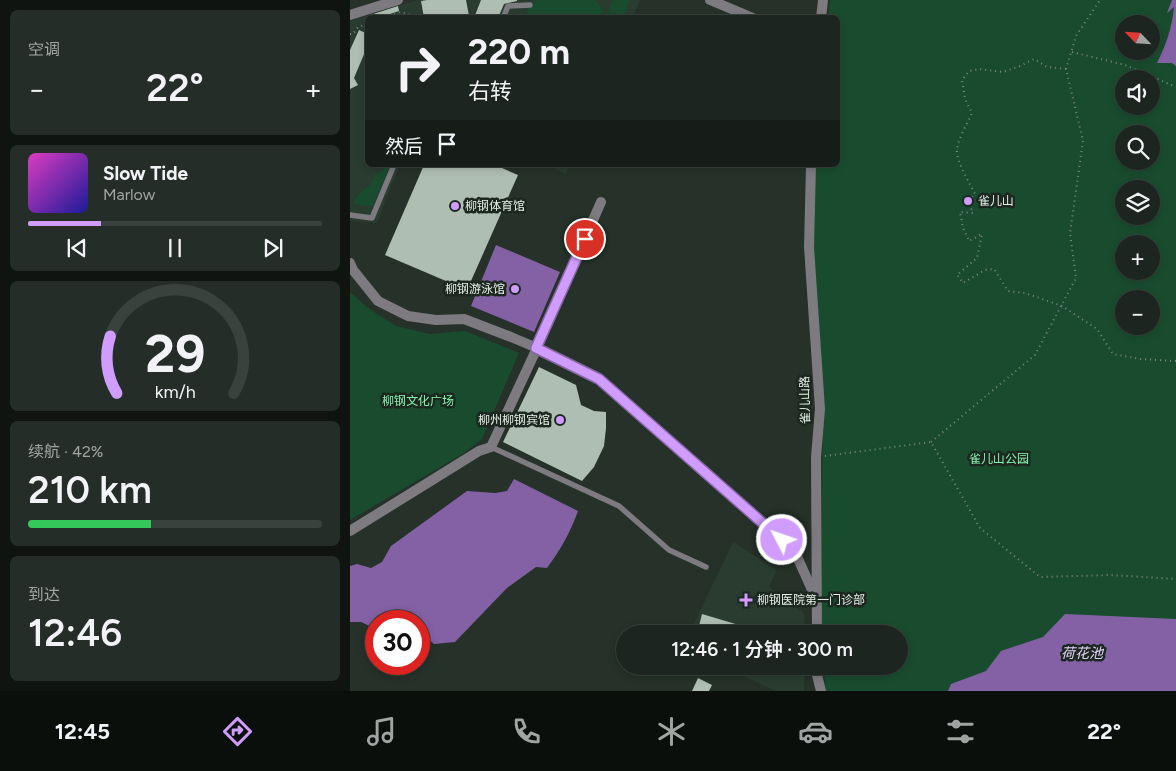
<!DOCTYPE html>
<html lang="zh">
<head>
<meta charset="utf-8">
<style>
  body { margin:0; font-family:Figtree,"Noto Sans SC",sans-serif; background:#252d28; color:#f1f3f6; height:100vh; display:flex; flex-direction:column; font-size:19px; white-space:nowrap }
  * { box-sizing:border-box; margin:0 }
  p { font-size:16px; color:#a0a5a4 }
  .icon { flex:none; width:28px; height:28px; fill:none; stroke:currentColor; stroke-width:2; stroke-linecap:round; stroke-linejoin:round }
  .map { position:relative; flex:1; overflow:hidden }
  .side { display:flex; flex-direction:column; gap:10px; padding:10px; background:#0f1411; width:350px }
  .side>* { flex:none }
  .top-card { position:absolute; left:15px; top:15px; width:475px; height:152px; border-radius:8px; box-shadow:0 2px 8px #0003,0 0 0 1px #3a423d; background:#1c251f; color:#f1f3f6; overflow:hidden }
  .needle { width:32px; rotate:295deg }
  .buttons { position:absolute; left:765px; top:15px; display:grid; gap:10px }
  .buttons a { display:grid; place-items:center; width:45px; height:45px; border-radius:50%; background:#1c251f; box-shadow:0 2px 8px #0003,0 0 0 1px #3a423d; font-size:25px }
  .speed { position:absolute; left:15px; top:610px; display:flex; gap:10px; font-size:25px; font-weight:700; text-align:center }
  .speed>* { display:grid; place-content:center; width:65px; height:65px; border-radius:50%; background:#1c251f; box-shadow:0 2px 8px #0003,0 0 0 1px #3a423d; line-height:1 }
  .speed .limit { border:8px solid #d22; background:#fff; color:#111 }
  .pin { position:absolute; display:grid; place-items:center; width:42px; height:42px; color:#fff; margin:-21px; border:2px solid #fff; border-radius:50%; box-shadow:0 1px 5px #0007 }
  .me { position:absolute; width:55px; margin:-28px; rotate:311deg; stroke-linejoin:round; filter:drop-shadow(0 0 4px #0008) }
  .turn { display:flex; align-items:center; gap:18px; height:105px; padding:0 20px; font-size:22px }
  .turn .icon { width:65px; height:65px; stroke-width:2.5 }
  .turn b { display:block; font-size:35px; line-height:42px }
  .then { display:flex; align-items:center; height:48px; padding:0 20px; background:#0003; gap:10px; font-size:19px }
  .big { font-size:38px; font-weight:600; line-height:1.1 }
  .side .widget { flex:1; display:flex; flex-direction:column; justify-content:center; gap:8px; min-width:0; padding:0 18px; border-radius:8px; background:#252d28 }
  .side .dial { align-items:center; gap:0 }
  .dial svg { height:130px; overflow:visible; fill:none; stroke:#3a423d; stroke-width:7; stroke-linecap:round; text-anchor:middle }
  .dial text { fill:#f1f3f6; stroke:none }
  .song { display:flex; align-items:center; gap:15px }
  .cover { width:60px; height:60px; border-radius:8px; background:linear-gradient(135deg,hsl(310 70% 55%),hsl(240 70% 35%)) }
  .played { height:5px; border-radius:2px; background:linear-gradient(90deg,#d09dff 25%,#3a423d 25%) }
  .keys { display:flex; justify-content:space-around; direction:ltr }
  .heat { display:flex; justify-content:space-between; align-items:center; font-size:28px; direction:ltr }
  .charge { height:8px; border-radius:4px; background:linear-gradient(90deg,#34c759 42%,#3a423d 0) }
  .trip { position:absolute; left:266px; top:625px; width:292px; height:50px; border-radius:25px; background:#1c251f; box-shadow:0 2px 8px #0003,0 0 0 1px #3a423d; font-weight:600; line-height:50px; text-align:center }
  .tabs { display:flex; height:80px; justify-content:space-around; align-items:center; background:#0b0f0c; color:#a0a5a4 }
  .tabs .icon { width:35px; height:35px }
  .tabs .current { color:#d09dff }
  .tabs b { font-size:22px; color:#f1f3f6 }
  main { display:flex; flex:1; min-height:0 }
  .map>svg:first-child { display:block }
  .built { fill:#2a3c30 }
  .green { fill:#194c2f; fill-rule:evenodd }
  .water { fill:#8460a4 }
  .building { fill:#afbeb3 }
  .lines { fill:none; stroke-linecap:round; stroke-linejoin:round }
  .path { stroke:#7e8881; stroke-width:2; stroke-dasharray:1 4; stroke-linecap:butt }
  .service { stroke:#7d7a80; stroke-width:5.5 }
  .minor { stroke:#7d7a80; stroke-width:10 }
  .tertiary { stroke:#7d7a80; stroke-width:10 }
  .route-casing { stroke:#8766a6; stroke-width:12 }
  .route { stroke:#d09dff; stroke-width:9 }
  .poi-dot { fill:#d09dff; stroke:#1b271f; stroke-width:2 }
  .labels { text-anchor:middle; dominant-baseline:central; stroke-width:5; stroke-linejoin:round; paint-order:stroke }
  .poi-label { font-size:12px; fill:#e7eee9; stroke:#1b271f; text-anchor:start }
  .street-label { font-size:12px; fill:#e7eee9; stroke:#1b271f }
  .park-label { font-size:12px; fill:#86f4b0; stroke:#1b271f }
  .water-label { font-size:14px; font-style:italic; fill:#e3d0f7; stroke:#1b271f }
</style>
</head>
<body>
<main>
<section class="side">
<div class="widget"><p>空调</p>
<div class="heat"><a>−</a><b class="big">22°</b><a>+</a></div>
</div>
<div class="widget">
<div class="song"><i class="cover"></i><div><b>Slow Tide</b><p>Marlow</p></div></div>
<div class="played"></div>
<div class="keys"><svg class="icon" aria-label="previous" viewBox="0 0 24 24"><path d="M18 5L8 12l10 7zM5 5v14"/></svg><svg class="icon" aria-label="pause" viewBox="0 0 24 24"><path d="M8 5v14M16 5v14"/></svg><svg class="icon" aria-label="next" viewBox="0 0 24 24"><path d="M6 5l10 7-10 7zM19 5v14"/></svg></div>
</div>
<div class="widget dial"><svg viewBox="0 0 100 80">
<path d="M14 69A42 42 0 1 1 86 69"/>
<path d="M14 69A42 42 0 0 1 10 34" stroke="#d09dff"/>
<text x="50" y="56" font-size="32" font-weight="700">29</text>
<text x="50" y="72" font-size="11">km/h</text>
</svg></div>
<div class="widget"><p>续航 · 42%</p><b class="big">210 km</b><div class="charge"></div></div>
<div class="widget"><p>到达</p><b class="big">12:46</b></div>
</section>
<div class="map">
<svg width="826" height="691" viewBox="0 0 826 691">
  <rect width="100%" height="100%" fill="#253129"/>
  <g class="built">
    <polygon points="68,0 290,0 283,17 18,18 18,165 50,165 27,223 0,221 0,21"/>
    <polygon points="196,165 220,165 216,174"/>
    <polygon points="383,542 427,570 419,587 454,613 455,634 339,634"/>
    <polygon points="373,666 455,666 454,691 425,691"/>
  </g>
  <g class="green">
    <polygon points="187,0 245,0 251,7 256,17 263,0 280,0 273,17 175,18 180,5"/>
    <path d="M 480,0 L 826,0 L 826,691 L 476,691 L 473,666 L 550,666 L 550,634 L 472,634 L 471,601 L 473,408 L 461,247 L 466,165 L 488,165 L 488,18 L 478,17 ZM 774,24 L 801,24 L 801,51 L 774,51 ZM 774,79 L 801,79 L 801,106 L 774,106 ZM 774,134 L 801,134 L 801,161 L 774,161 ZM 774,189 L 801,189 L 801,216 L 774,216 ZM 774,244 L 801,244 L 801,271 L 774,271 ZM 774,299 L 801,299 L 801,326 L 774,326 Z"/>
    <path d="M 37,165 L 40,165 L 23,206 L 3,204 C 5,197 13,188 20,186 L 26,174 L 33,171 Z"/>
    <polygon points="0,292 18,308 46,326 80,334 115,331 169,353 132,439 114,453 0,520"/>
  </g>
  <g class="water">
    <path d="M 822,0 L 826,0 L 826,66 L 822,63 L 807,63 C 816,45 822,28 824,7 L 817,13 Z"/>
    <polygon points="146,245 210,272 184,332 121,306"/>
    <path d="M 164,479 L 228,511 C 220,533 211,549 197,568 L 186,567 L 157,588 L 105,642 L 84,644 L 74,635 L 69,635 L 69,621 L 26,621 L 26,629 L 11,622 L 0,622 L 0,566 L 7,564 L 21,568 L 32,562 L 41,546 L 117,491 L 145,493 L 157,491 Z"/>
    <polygon points="715,614 826,619 826,691 598,691 601,684 636,671 651,651 693,637"/>
  </g>
  <g class="building">
    <polygon points="77,0 116,0 119,16 111,18 74,18 71,1"/>
    <polygon points="131,0 167,0 167,1 154,4 148,18 124,18"/>
    <polygon points="48,6 49,11 28,18 21,18 20,15"/>
    <polygon points="9,30 18,34 18,49 15,52 4,78 8,85 0,89 0,50"/>
    <polygon points="74,165 145,165 168,175 117,290 35,255"/>
    <polygon points="189,367 226,385 231,405 244,411 256,412 256,428 254,446 244,467 232,481 153,442"/>
    <polygon points="352,614 416,633 416,634 347,634"/>
    <polygon points="348,678 362,685 359,691 342,691"/>
  </g>
  <g class="lines">
    <g class="path">
      <polyline points="35,18 50,12 74,18"/>
      <polyline points="0,34 3,34 8,27 18,24"/>
      <polyline points="722,52 775,65 826,87"/>
      <path d="M 716,69 L 697,67 L 684,59 L 670,66 L 653,72 L 629,69 L 619,71 L 612,80 L 615,99 L 622,113 C 618,122 607,141 607,150 C 606,161 620,184 625,194 L 618,201 L 623,213 L 610,212 L 613,228 L 619,241 L 632,234 L 627,258 L 607,275 L 613,283 L 635,270 L 644,269 L 658,291 L 675,293 L 712,306 L 747,329 L 763,354 L 790,359 L 826,361"/>
      <polyline points="581,442 685,355 726,278 720,233 733,141 716,69 726,36 750,0"/>
      <polyline points="475,456 581,442 630,528 690,577 760,575 826,579"/>
    </g>
    <g class="service">
      <polyline points="153,18 158,6 180,5"/>
      <polyline points="0,215 22,218 44,165"/>
      <polyline points="141,447 269,506 319,550 356,567"/>
    </g>
    <g class="minor">
      <polyline points="0,263 3,270 28,301 58,316 86,320 114,319 161,337 187,348 249,379 445,552 467,601"/>
      <polyline points="0,531 129,451 141,447 187,348 251,202"/>
    </g>
    <g class="tertiary">
      <polyline points="360,0 403,18"/>
      <polyline points="0,15 48,0"/>
      <polyline points="471,18 473,0"/>
      <polyline points="461,165 459,247 470,409 466,457 467,634"/>
      <polyline points="467,666 467,675 471,691"/>
    </g>
  </g>
  <g class="lines">
    <g class="route-casing">
      <polyline id="route" points="235,239 186,348 249,379 432,540"/>
    </g>
    <use href="#route" class="route"/>
  </g>
  <g class="poi-dot">
    <circle cx="618" cy="201" r="5"/>
    <circle cx="105" cy="206" r="5"/>
    <circle cx="165" cy="289" r="5"/>
    <circle cx="210" cy="420" r="5"/>
    <path d="M393.5 592.5h5v5h5v5h-5v5h-5v-5h-5v-5h5z"/>
  </g>
  <g class="labels">
    <g class="poi-label">
      <text x="628" y="201">雀儿山</text>
      <text x="115" y="206">柳钢体育馆</text>
      <text x="155" y="289" text-anchor="end">柳钢游泳馆</text>
      <text x="200" y="420" text-anchor="end">柳州柳钢宾馆</text>
      <text x="407" y="600">柳钢医院第一门诊部</text>
    </g>
    <g class="street-label">
      <text transform="translate(455 400) rotate(-91)">雀儿山路</text>
    </g>
    <g class="park-label">
      <text x="68" y="401">柳钢文化广场</text>
      <text x="649" y="459">雀儿山公园</text>
    </g>
    <g class="water-label">
      <text x="732" y="653">荷花池</text>
    </g>
  </g>
</svg>
<div class="buttons">
<a><svg class="needle" viewBox="-14 -14 28 28"><path d="M0-13l5 13h-10z" fill="#e53935"/><path d="M0 13l5-13h-10z" fill="#a0a5a4"/></svg></a>
<a><svg class="icon" aria-label="sound" viewBox="0 0 24 24"><path d="M4 9h4l5-4v14l-5-4H4zM17 9q2 3 0 6"/></svg></a>
<a><svg class="icon" aria-label="search" viewBox="0 0 24 24"><circle cx="10" cy="10" r="6"/><path d="M15 15l6 6"/></svg></a>
<a><svg class="icon" aria-label="layers" viewBox="0 0 24 24"><path d="M12 4l9 5-9 5-9-5zM3 14l9 5 9-5"/></svg></a>
<a>+</a>
<a>−</a>
</div>
<div class="speed"><div class="limit">30</div></div>
<div class="pin" style="left:235px;top:239px;background:#d93025"><svg class="icon" aria-label="arrive" viewBox="0 0 24 24"><path d="M6 21V4h12l-3 4 3 4H6"/></svg></div>
<svg class="me" style="left:432px;top:540px" viewBox="-20 -20 40 40"><circle r="17" fill="#d09dff" stroke="#fff" stroke-width="3"/><path d="M0-11L8 9 0 5-8 9z" fill="#fff"/></svg>
<div class="trip">12:46 · 1 分钟 · 300 m</div>
<div class="top-card">
<div class="turn"><svg class="icon" aria-label="right" viewBox="0 0 24 24"><path d="M7 20v-9h11M14 6l5 5-5 5"/></svg><div><b>220 m</b>右转</div></div>
<div class="then">然后<svg class="icon" aria-label="arrive" viewBox="0 0 24 24"><path d="M6 21V4h12l-3 4 3 4H6"/></svg></div>
</div>
</div>
</main>
<nav class="tabs">
<b>12:45</b>
<svg class="icon current" aria-label="directions" viewBox="0 0 24 24"><path d="M12 3l9 9-9 9-9-9zM9 14v-3h6M13 9l2 2-2 2"/></svg>
<svg class="icon" aria-label="music" viewBox="0 0 24 24"><path d="M9 18V5l10-2v13"/><circle cx="6" cy="18" r="3"/><circle cx="16" cy="16" r="3"/></svg>
<svg class="icon" aria-label="phone" viewBox="0 0 24 24"><path d="M5 4h4l2 5-3 2q2 4 5 5l2-3 5 2v4C11 20 4 13 5 4z"/></svg>
<svg class="icon" aria-label="climate" viewBox="0 0 24 24"><path d="M12 3v18M4 7l16 10M4 17L20 7"/></svg>
<svg class="icon" aria-label="car" viewBox="0 0 24 24"><path d="M5 17H2v-5l4-1 3-4h7l3 4 3 1v5h-3M9 17h6M6 11h13"/><circle cx="7" cy="17" r="2"/><circle cx="17" cy="17" r="2"/></svg>
<svg class="icon" aria-label="filters" viewBox="0 0 24 24"><path d="M4 7h16M4 17h16"/><circle cx="9" cy="7" r="2"/><circle cx="15" cy="17" r="2"/></svg>
<b>22°</b>
</nav>
</body>
</html>
